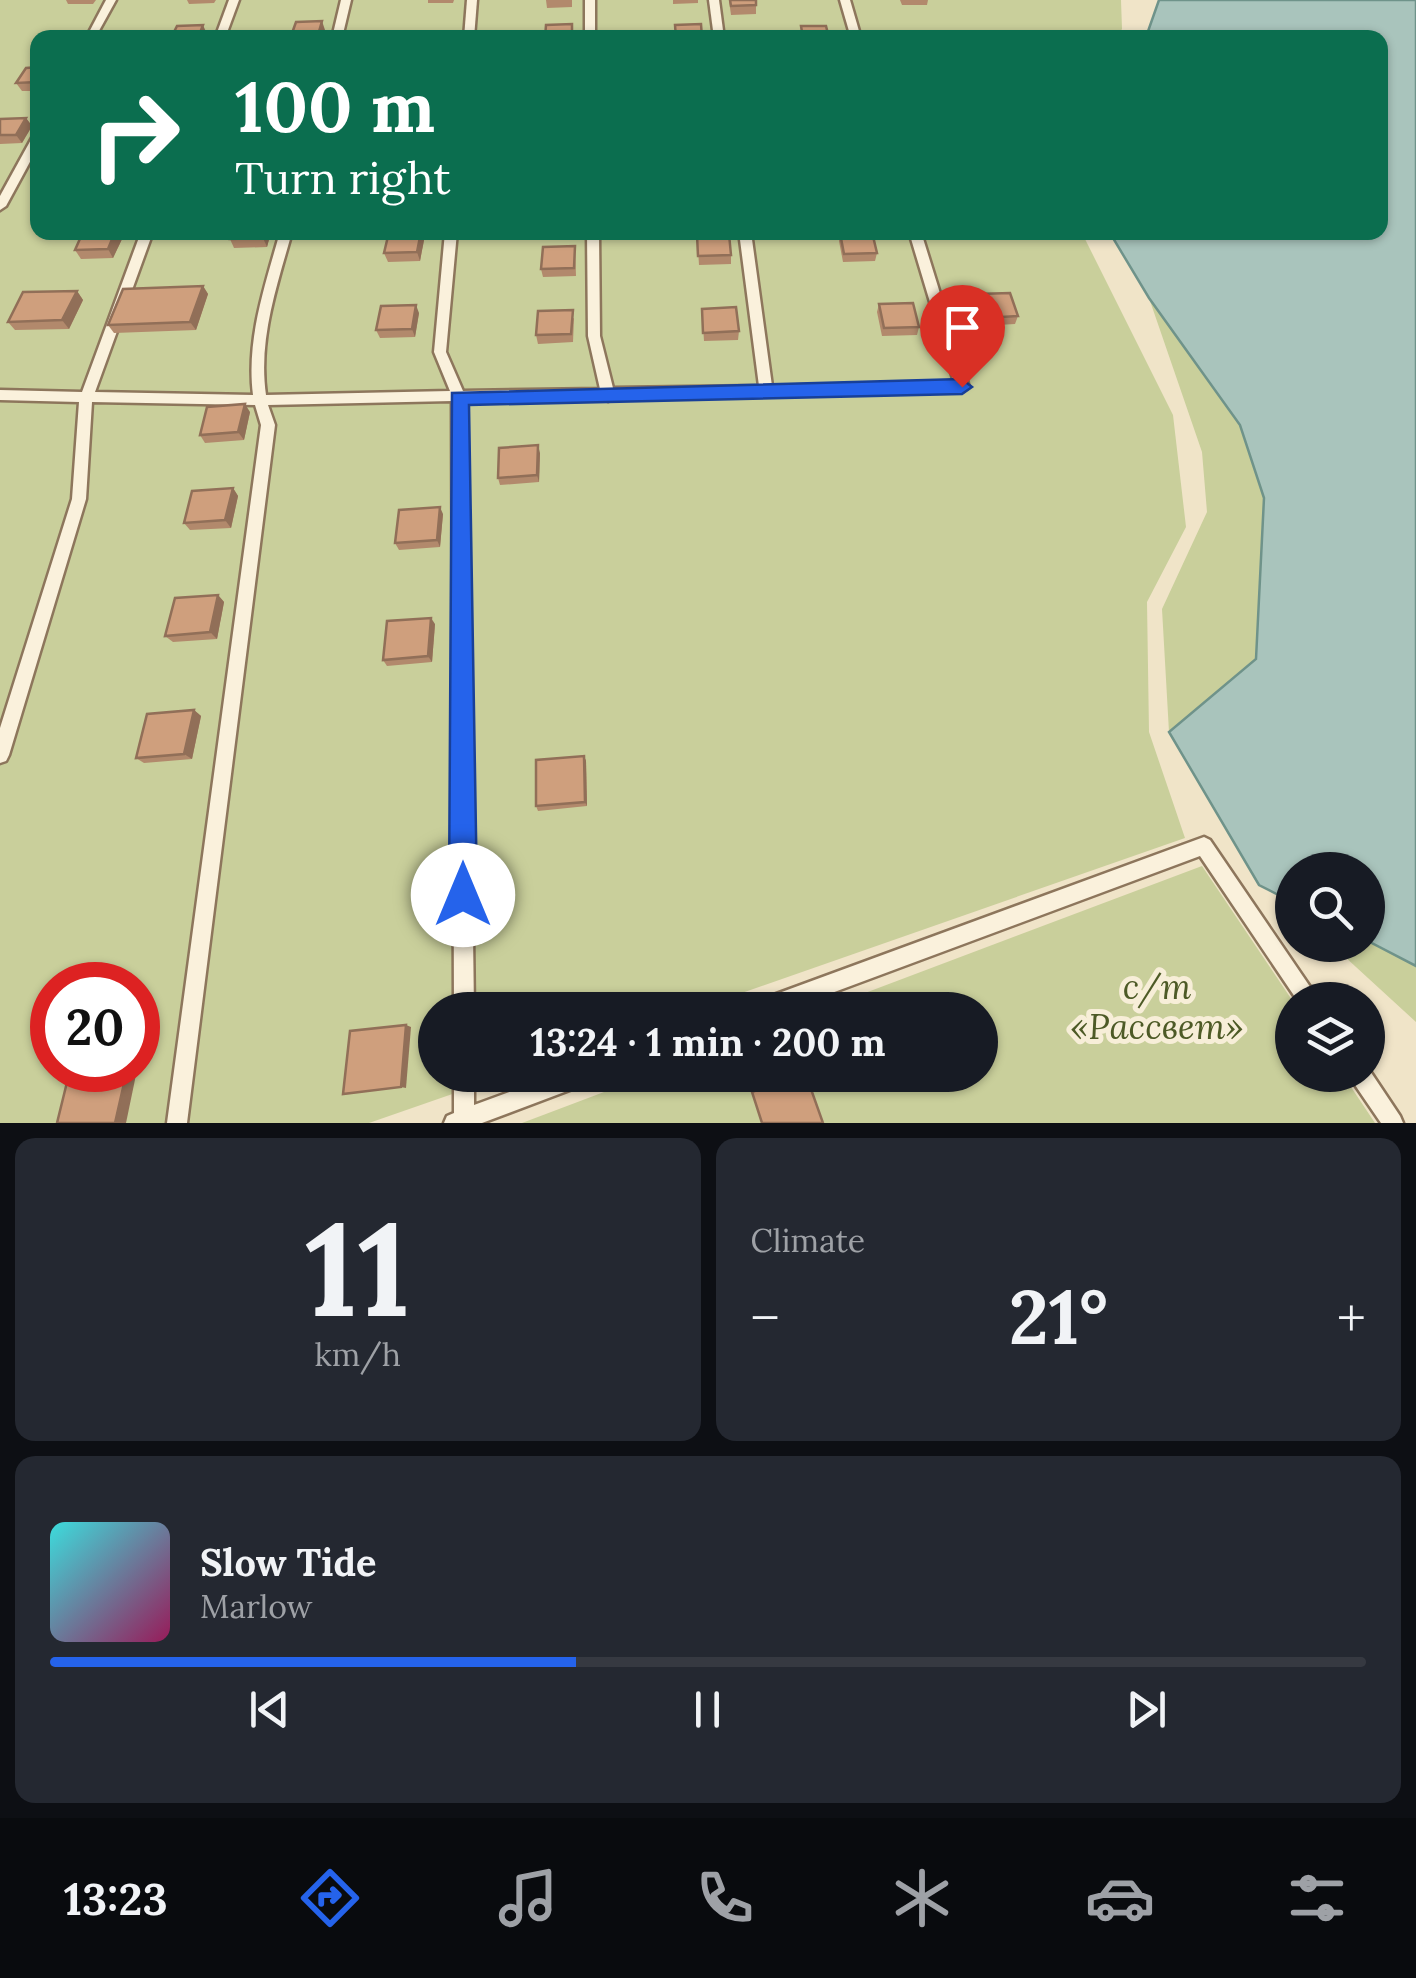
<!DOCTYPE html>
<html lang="en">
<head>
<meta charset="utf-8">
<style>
  body { margin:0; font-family:Lora,serif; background:#242831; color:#f1f3f6; height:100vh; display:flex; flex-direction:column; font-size:38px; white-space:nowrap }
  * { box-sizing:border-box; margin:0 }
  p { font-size:32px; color:#9ea1a6 }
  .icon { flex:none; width:55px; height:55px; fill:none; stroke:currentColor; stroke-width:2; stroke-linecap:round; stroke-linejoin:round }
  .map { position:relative; height:1123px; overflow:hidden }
  .sheet { display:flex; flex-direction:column; gap:15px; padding:15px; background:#0d0f14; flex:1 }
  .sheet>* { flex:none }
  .hud { position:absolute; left:30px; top:30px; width:1358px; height:210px; border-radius:20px; box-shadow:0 2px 8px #0004; background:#0b6e4f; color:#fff; overflow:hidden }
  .fabs { position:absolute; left:1275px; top:852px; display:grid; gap:20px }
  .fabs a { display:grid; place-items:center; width:110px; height:110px; border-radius:50%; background:#171b24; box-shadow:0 2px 8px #0004; font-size:50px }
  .speed { position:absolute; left:30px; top:962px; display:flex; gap:20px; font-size:50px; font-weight:700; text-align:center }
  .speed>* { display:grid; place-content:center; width:130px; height:130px; border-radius:50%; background:#171b24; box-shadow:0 2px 8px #0004; line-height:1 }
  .speed .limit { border:15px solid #d22; background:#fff; color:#111 }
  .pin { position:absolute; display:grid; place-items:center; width:85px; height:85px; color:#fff; margin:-102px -42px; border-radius:50% 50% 50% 0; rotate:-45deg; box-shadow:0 0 10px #0007 }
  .pin .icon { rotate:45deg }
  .me { position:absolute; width:110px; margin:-55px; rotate:0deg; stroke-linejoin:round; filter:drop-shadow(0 0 8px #0008) }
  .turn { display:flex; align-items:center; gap:35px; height:210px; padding:0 40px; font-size:45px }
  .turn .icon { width:130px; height:130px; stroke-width:2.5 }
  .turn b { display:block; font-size:70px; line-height:85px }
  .big { font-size:75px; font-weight:700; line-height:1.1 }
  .sheet .card { flex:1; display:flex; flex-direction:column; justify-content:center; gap:15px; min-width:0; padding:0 35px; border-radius:20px; background:#242831 }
  .sheet .dial { align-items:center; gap:0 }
  .dial b { font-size:130px; line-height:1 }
  .song { display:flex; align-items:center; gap:30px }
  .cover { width:120px; height:120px; border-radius:15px; background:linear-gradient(135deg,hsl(180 70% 55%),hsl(330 70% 35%)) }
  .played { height:10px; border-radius:5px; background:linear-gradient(90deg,#2563eb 40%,#363941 40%) }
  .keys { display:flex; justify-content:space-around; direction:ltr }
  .heat { display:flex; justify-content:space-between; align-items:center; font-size:55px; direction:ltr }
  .sheet .tiles { flex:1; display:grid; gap:15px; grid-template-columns:1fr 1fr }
  .card:last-child { grid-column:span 2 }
  .trip { position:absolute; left:418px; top:992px; width:580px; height:100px; border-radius:50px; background:#171b24; box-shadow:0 2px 8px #0004; font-weight:700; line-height:100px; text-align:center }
  .tabs { display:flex; height:160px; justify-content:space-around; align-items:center; background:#090b0e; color:#9ea1a6 }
  .tabs .icon { width:70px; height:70px }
  .tabs .on { color:#2563eb }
  .tabs b { font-size:45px; color:#f1f3f6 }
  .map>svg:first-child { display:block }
  .green { fill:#c9cf9b; fill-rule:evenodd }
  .water { fill:#a9c4bc; stroke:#6f938a; stroke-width:2.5 }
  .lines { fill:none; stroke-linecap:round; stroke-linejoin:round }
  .service-casing { stroke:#8d765c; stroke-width:5 }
  .service { fill:#faf1dc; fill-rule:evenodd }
  .wall { fill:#b2896c }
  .shaded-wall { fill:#916f58 }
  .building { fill:#cf9f7d; stroke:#916f58; stroke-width:2.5 }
  .route { fill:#2563eb; stroke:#184099; stroke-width:2.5 }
  .labels { text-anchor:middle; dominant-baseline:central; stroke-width:10; stroke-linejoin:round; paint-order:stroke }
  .near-park-label { font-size:35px; font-style:italic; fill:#4d5a26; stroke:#f7eed8 }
</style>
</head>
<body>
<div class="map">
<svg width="1416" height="1123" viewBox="0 0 1416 1123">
  <rect width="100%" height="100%" fill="#f0e4c8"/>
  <g class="green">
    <path d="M 0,0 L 1121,0 L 1122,29 L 1117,38 L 38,38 L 38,232 L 1082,233 L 1173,415 L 1186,527 L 1147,602 L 1149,732 L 1185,838 L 693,1010 L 435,1010 L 435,1075 L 507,1075 L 369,1123 L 0,1123 ZM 52,985 L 138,985 L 138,1070 L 52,1070 Z"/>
    <polygon points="1149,298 1240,425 1264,498 1256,659 1169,732 1162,609 1207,512 1202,452"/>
    <polygon points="1202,866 1292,1000 1292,1075 1343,1075 1375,1123 522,1123 649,1075 980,1075 980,1010 820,1010"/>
    <polygon points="1368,941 1416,966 1416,1022 1332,945 1368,945"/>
  </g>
  <polygon class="water" points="1159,0 1416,0 1416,966 1368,941 1368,870 1292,870 1292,902 1259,885 1169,732 1256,659 1264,498 1240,425 1149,298 1110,233 1380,232 1380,38 1146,37"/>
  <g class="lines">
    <g class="service-casing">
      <g id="service">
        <polygon points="106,0 116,0 95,38 86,38"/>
        <polygon points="229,0 239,0 225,38 215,38"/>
        <polygon points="341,0 351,0 342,38 332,38"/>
        <polygon points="467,0 477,0 474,38 464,38"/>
        <rect x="585" y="0" width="10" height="38"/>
        <polygon points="709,0 719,0 724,38 714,38"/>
        <polygon points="840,0 850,0 861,38 851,38"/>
        <polygon points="38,133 38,147 6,206 0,210 0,196 33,136"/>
        <path d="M 141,232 L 153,232 L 95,392 L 253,395 C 246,339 265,286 280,232 L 292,232 C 277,286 258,339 266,395 L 450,391 L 434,352 L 445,232 L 457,232 L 446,352 L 463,391 L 600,389 L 588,336 L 587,232 L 599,232 L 600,336 L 613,388 L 759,386 L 739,232 L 751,232 L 772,386 L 954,382 L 909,232 L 921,232 L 969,387 L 962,392 L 613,398 L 608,401 L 603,399 L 466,401 L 474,1010 L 454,1010 L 452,401 L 268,405 L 275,425 L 187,1123 L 167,1123 L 261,425 L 255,405 L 92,402 L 86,499 L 9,755 L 6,761 L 0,763 L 0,728 L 72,499 L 79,402 L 0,400 L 0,390 L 82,392 Z"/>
        <polygon points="1204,837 1210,840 1319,1000 1297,1000 1200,856 786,1010 750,1010 753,1003 760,1000"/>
        <polygon points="1368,1068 1400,1116 1403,1123 1381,1123 1353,1082 1350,1075 1368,1075"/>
        <polygon points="454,1075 474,1075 474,1105 556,1075 594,1075 591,1082 482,1123 444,1123 447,1116 454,1113"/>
      </g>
    </g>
    <use href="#service" class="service"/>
  </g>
  <g class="wall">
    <polygon points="66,0 96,0 93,4 68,4"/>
    <polygon points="187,0 216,0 214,3 189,4"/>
    <polygon points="428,0 454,0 453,3 428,3"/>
    <polygon points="546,0 572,0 572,7 547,8"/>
    <polygon points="673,0 698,0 698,3 673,4"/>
    <polygon points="729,0 756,0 756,14 731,15"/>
    <polygon points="900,0 928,0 927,5 902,5"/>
    <polygon points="325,30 323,38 291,38 291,36"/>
    <polygon points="38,67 38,91 22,91 16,83"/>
    <polygon points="26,118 32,126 22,143 0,144 0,119"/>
    <polygon points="271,232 267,247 234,248 230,239"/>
    <polygon points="421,232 424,240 420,261 388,262 384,253"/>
    <polygon points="840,233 877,253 875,261 843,262 839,241"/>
    <polygon points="697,235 731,255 731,264 699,265"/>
    <polygon points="123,237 113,258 81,259 75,250"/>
    <polygon points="575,246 576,276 543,277 541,269"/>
    <polygon points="203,286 208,294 196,330 114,333 108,325"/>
    <polygon points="77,291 83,300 69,329 15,330 8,322"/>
    <polygon points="977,294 1018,316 1015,324 981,326 974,303"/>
    <polygon points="879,304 919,327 917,335 882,336 877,312"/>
    <polygon points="702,309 739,331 738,340 704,341"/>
    <polygon points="419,313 415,337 380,338 376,330"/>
    <polygon points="574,318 573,342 538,344 536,335"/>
    <polygon points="250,412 244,440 205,443 200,435"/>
    <polygon points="540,453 539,482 500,485 498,478"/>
    <polygon points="233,488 238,496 231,528 190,530 184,523"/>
    <polygon points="443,514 440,547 399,550 395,543"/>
    <polygon points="218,595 224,602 217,639 173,642 165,636"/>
    <polygon points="435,624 432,662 387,666 383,660"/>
    <polygon points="194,710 201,716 192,759 144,763 136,758"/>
    <polygon points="584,756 586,761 587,806 538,811 536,806"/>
  </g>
  <g class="shaded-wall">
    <polygon points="322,21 325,30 323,38 319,38 318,35"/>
    <polygon points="203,25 207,34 206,38 198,38"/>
    <polygon points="26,118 32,126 22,143 16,135"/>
    <polygon points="115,232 120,232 123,237 113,258 108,249"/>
    <polygon points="265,232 271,232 267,247 263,238"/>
    <polygon points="421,232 424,240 420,261 417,252"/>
    <polygon points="203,286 208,294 196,330 190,322"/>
    <polygon points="77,291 83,300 69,329 62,320"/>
    <polygon points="416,305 419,313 415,337 412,329"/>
    <polygon points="245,404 250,412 244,440 238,432"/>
    <polygon points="538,445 540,453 539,482 537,475"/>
    <polygon points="233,488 238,496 231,528 225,520"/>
    <polygon points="440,507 443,514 440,547 437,540"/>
    <polygon points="218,595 224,602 217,639 210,632"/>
    <polygon points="431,618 435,624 432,662 428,656"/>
    <polygon points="194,710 201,716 192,759 184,754"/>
    <polygon points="584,756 586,761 587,806 585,802"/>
    <polygon points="406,1025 411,1027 406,1088 401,1087"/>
    <polygon points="127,1070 137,1070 126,1123 115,1123"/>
  </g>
  <g class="building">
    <polygon points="730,0 756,0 756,5 731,6"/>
    <polygon points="322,21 318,35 291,36 296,22"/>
    <polygon points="572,24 572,38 545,38 546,25"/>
    <polygon points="701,24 702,38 676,38 675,25"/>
    <polygon points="203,25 198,38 171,38 177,26"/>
    <polygon points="801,26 826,26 829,38 803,38"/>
    <polygon points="38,67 38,82 16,83 26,68"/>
    <polygon points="26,118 16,135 0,135 0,119"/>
    <polygon points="83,232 115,232 108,249 75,250"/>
    <polygon points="232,232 265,232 263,238 230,239"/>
    <polygon points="389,232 421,232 417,252 384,253"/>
    <polygon points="872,232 877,253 844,254 840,233"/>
    <polygon points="729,234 731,255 698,256 697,235"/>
    <polygon points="575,246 574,268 541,269 543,247"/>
    <polygon points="203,286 190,322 108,325 123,289"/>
    <polygon points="77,291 62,320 8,322 23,292"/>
    <polygon points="1010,293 1018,316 984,318 977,294"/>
    <polygon points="913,303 919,327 884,328 879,304"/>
    <polygon points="416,305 412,329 376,330 381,306"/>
    <polygon points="736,307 739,331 703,333 702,309"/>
    <polygon points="573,310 571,334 536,335 538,311"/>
    <polygon points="245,404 238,432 200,435 207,407"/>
    <polygon points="538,445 537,475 498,478 499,448"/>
    <polygon points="233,488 225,520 184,523 192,491"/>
    <polygon points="440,507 437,540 395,543 399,510"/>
    <polygon points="218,595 210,632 165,636 175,598"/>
    <polygon points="431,618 428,656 383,660 387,621"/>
    <polygon points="194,710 184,754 136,758 147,714"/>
    <polygon points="584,756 585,802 536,806 536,760"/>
    <polygon points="406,1025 401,1087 343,1094 350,1031"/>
    <polygon points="70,1070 127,1070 115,1123 57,1123"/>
    <polygon points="793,1075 806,1075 823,1123 762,1123 752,1092"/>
  </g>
  <polygon class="route" points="962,379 972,387 962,394 469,405 477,895 473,905 463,909 453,905 449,895 452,393"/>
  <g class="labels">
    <g class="near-park-label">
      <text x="1157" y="986">с/т<tspan x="1157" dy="40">«Рассвет»</tspan></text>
    </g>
  </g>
</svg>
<div class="fabs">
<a><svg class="icon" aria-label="search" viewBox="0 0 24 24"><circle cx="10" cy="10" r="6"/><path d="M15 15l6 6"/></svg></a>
<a><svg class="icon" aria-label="layers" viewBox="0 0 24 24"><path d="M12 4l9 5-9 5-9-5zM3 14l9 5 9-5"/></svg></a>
</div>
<div class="speed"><div class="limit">20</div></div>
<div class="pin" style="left:962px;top:387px;background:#d93025"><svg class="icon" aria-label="arrive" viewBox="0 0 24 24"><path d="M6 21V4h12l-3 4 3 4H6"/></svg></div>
<svg class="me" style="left:463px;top:895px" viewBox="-20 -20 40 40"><circle r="19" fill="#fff"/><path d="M0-13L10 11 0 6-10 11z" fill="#2563eb"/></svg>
<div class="trip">13:24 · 1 min · 200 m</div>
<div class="hud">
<div class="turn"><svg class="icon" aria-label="right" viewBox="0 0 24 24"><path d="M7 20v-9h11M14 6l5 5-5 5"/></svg><div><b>100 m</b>Turn right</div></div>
</div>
</div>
<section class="sheet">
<div class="tiles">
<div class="card dial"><b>11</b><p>km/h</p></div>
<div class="card"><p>Climate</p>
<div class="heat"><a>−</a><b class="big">21°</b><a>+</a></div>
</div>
<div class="card">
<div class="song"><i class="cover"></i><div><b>Slow Tide</b><p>Marlow</p></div></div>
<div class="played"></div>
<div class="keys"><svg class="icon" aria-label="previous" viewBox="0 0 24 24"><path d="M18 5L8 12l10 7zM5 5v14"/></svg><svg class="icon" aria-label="pause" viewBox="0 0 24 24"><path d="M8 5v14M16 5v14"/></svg><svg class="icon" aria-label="next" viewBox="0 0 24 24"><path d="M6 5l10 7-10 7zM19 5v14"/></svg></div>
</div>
</div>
</section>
<nav class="tabs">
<b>13:23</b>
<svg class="icon on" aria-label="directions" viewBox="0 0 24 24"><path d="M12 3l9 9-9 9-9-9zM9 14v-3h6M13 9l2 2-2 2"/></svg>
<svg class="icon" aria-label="music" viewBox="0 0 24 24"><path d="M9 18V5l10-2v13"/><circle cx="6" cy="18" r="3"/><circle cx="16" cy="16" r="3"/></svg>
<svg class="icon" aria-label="phone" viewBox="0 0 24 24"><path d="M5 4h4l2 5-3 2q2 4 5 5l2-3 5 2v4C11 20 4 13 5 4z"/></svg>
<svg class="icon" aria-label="climate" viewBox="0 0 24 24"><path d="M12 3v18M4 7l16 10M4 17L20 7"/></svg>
<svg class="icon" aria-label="car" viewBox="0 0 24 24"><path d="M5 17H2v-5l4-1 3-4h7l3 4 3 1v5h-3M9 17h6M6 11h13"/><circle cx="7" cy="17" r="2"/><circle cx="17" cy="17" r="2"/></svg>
<svg class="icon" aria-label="filters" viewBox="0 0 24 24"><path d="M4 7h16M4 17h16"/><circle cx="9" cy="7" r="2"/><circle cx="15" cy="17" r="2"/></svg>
</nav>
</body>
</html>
